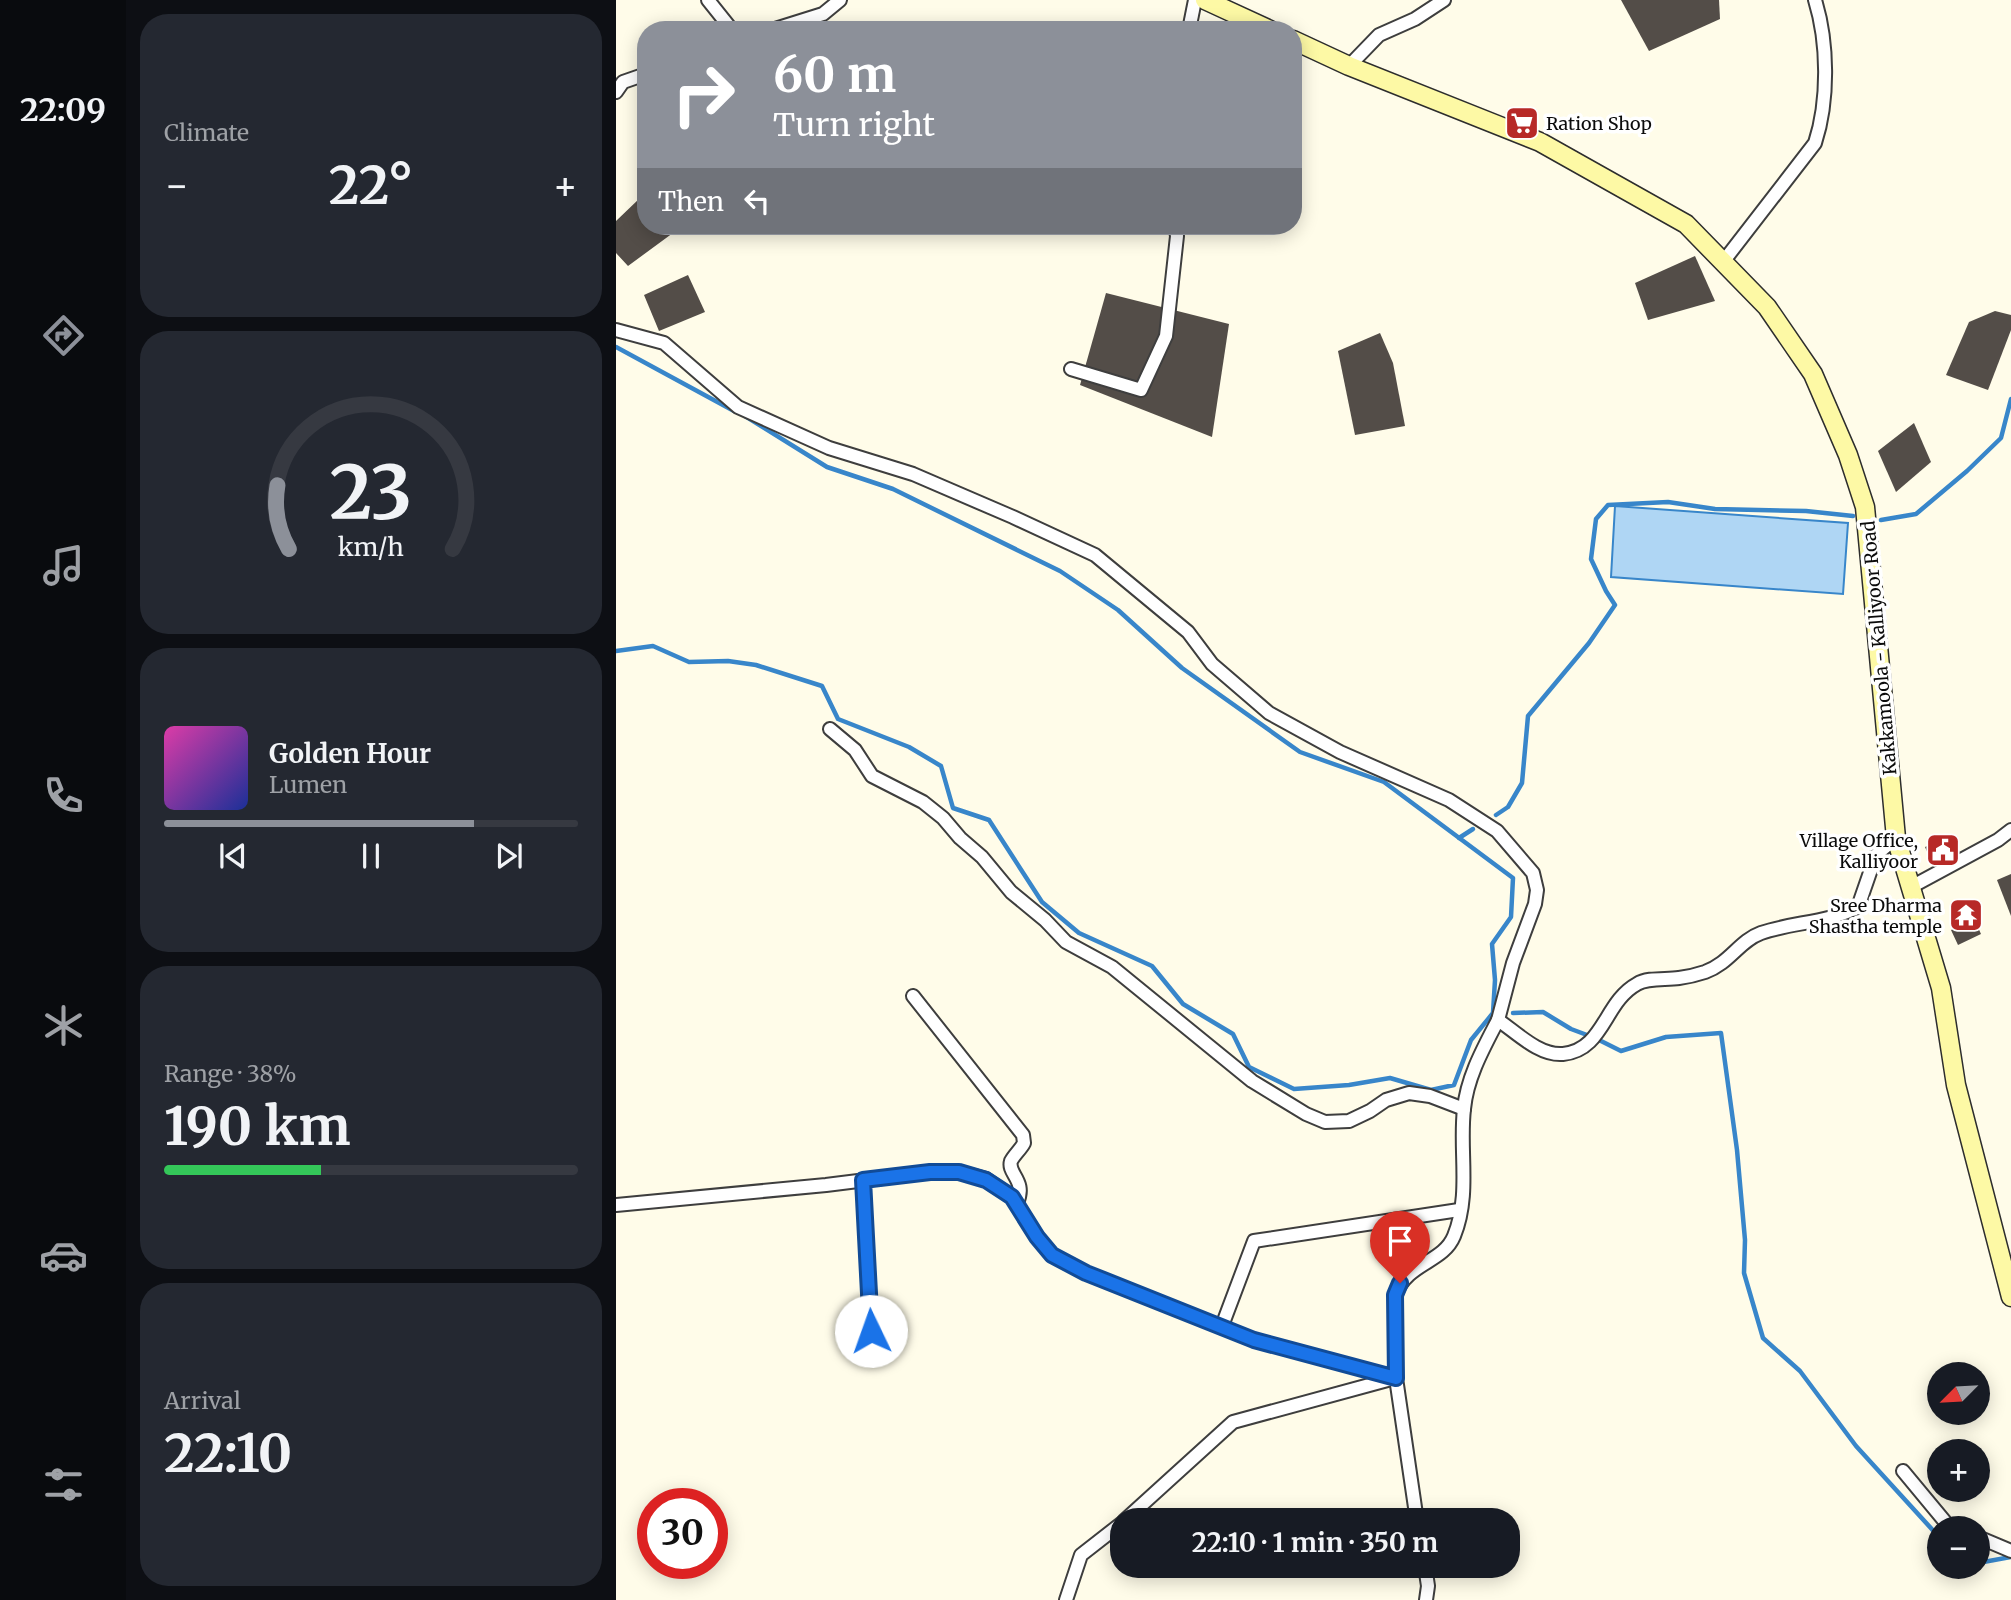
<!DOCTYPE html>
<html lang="en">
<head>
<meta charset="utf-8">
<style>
  body { margin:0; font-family:Merriweather,serif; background:#242831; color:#f1f3f6; height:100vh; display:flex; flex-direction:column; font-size:26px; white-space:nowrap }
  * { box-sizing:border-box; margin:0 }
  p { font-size:23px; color:#9ea1a6 }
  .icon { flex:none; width:38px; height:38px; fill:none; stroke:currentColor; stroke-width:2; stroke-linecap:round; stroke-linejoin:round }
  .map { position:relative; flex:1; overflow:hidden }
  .sheet { display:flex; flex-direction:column; gap:14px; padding:14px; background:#0d0f14; width:490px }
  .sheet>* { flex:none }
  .hud { position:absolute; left:21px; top:21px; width:665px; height:214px; border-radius:28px; box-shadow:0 4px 18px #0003; background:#8c9099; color:#fff; overflow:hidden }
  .needle { width:46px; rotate:246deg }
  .fabs { position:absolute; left:1311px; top:1362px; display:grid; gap:14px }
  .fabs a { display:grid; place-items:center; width:63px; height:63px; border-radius:50%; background:#171b24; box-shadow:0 4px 18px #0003; font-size:35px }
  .speed { position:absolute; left:21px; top:1488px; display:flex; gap:14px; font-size:35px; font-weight:700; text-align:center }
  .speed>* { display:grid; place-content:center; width:91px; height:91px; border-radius:50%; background:#171b24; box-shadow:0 4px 18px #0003; line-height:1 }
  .speed .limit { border:10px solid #d22; background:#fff; color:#111 }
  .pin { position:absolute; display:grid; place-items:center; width:60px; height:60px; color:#fff; margin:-72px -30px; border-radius:50% 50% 50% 0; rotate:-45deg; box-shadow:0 0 7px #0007 }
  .pin .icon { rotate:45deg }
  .me { position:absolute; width:77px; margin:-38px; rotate:357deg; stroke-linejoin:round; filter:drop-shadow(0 0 5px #0008) }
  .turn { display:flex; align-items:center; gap:24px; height:147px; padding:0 21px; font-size:32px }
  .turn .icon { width:91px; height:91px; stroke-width:2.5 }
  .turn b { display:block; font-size:49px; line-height:60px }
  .then { display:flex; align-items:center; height:66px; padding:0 21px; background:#0003; gap:14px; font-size:26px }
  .big { font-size:52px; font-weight:700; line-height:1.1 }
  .sheet .card { flex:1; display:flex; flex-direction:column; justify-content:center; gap:10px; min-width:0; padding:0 24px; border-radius:28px; background:#242831 }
  .sheet .dial { align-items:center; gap:0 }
  .dial svg { height:182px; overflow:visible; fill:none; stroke:#363941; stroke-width:7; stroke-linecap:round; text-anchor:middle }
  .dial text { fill:#f1f3f6; stroke:none }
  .song { display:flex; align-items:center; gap:21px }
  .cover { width:84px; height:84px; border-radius:10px; background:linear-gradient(135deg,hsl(320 70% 55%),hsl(230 70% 35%)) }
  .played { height:7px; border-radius:4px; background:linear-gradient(90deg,#8c9099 75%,#363941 75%) }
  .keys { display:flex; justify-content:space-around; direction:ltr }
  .heat { display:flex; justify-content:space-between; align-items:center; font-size:38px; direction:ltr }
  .charge { height:10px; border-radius:5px; background:linear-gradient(90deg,#34c759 38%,#363941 0) }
  .trip { position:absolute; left:494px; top:1508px; width:410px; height:70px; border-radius:28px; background:#171b24; box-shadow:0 4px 18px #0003; font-weight:700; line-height:70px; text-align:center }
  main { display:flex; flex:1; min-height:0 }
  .tab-bar { display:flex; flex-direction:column; width:126px; justify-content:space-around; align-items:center; background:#090b0e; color:#9ea1a6 }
  .tab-bar .icon { width:49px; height:49px }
  .tab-bar .active { color:#8c9099 }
  .tab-bar b { font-size:32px; color:#f1f3f6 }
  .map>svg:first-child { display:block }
  .water { fill:#afd6f4; stroke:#3886ca; stroke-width:2 }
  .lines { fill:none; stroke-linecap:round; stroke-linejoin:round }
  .stream { stroke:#3886ca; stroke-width:4.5 }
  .building { fill:#534d48 }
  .minor-casing { stroke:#3e3e3e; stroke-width:16 }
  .secondary-casing { stroke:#2d2d2d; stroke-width:21 }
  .minor { stroke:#fff; stroke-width:12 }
  .secondary { stroke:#fdf9a5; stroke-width:18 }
  .route-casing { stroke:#114b97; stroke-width:18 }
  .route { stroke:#1a73e8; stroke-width:12 }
  .labels { text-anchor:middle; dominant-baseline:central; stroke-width:7; stroke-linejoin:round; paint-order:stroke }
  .poi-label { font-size:18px; fill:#0b0b0b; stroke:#fff; text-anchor:end }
  .street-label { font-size:18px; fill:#0b0b0b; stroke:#fff }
</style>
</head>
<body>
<main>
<nav class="tab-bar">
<b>22:09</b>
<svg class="icon active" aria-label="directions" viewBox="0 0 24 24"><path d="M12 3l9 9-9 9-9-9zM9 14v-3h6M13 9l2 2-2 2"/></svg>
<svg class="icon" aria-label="music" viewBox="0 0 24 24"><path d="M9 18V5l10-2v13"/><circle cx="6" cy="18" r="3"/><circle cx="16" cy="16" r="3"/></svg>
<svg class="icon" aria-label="phone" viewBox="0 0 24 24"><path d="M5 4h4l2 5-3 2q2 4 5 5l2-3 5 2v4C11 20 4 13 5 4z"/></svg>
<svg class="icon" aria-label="climate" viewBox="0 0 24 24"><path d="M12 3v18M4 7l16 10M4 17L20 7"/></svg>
<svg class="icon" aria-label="car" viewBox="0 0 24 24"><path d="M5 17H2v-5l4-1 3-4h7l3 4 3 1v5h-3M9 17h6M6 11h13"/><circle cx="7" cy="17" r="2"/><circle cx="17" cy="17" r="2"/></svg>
<svg class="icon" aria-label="filters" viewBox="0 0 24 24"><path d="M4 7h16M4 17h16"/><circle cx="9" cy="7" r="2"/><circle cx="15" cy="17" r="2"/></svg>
</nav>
<section class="sheet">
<div class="card"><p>Climate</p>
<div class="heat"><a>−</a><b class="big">22°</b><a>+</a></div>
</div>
<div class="card dial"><svg viewBox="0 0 100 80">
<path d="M14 69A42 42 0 1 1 86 69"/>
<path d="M14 69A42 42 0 0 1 9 41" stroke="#8c9099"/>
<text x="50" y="56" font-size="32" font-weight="700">23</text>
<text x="50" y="72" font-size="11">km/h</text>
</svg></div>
<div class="card">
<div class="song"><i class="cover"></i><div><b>Golden Hour</b><p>Lumen</p></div></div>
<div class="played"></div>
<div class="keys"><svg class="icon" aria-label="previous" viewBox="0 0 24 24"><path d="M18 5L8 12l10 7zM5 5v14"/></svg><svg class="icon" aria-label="pause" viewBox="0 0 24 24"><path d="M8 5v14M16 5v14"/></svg><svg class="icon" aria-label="next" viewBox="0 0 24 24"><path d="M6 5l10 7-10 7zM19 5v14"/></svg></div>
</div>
<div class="card"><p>Range · 38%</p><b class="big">190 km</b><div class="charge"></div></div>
<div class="card"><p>Arrival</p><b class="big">22:10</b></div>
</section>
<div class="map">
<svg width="1395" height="1600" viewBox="0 0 1395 1600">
  <rect width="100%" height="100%" fill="#fffce9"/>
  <polygon class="water" points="999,506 1232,523 1227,594 995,577"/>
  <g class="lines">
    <g class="stream">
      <polyline points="0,347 118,411"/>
      <polyline points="1265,520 1300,514 1351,471 1385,438 1395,399"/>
      <polyline points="0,651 37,646 73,662 112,661 140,665 206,686 222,719 293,747 325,766 337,808 373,820 426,902 463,933 536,966 567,1004 617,1034 633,1067 678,1089 733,1085 774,1078 815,1090 838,1085 855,1040 877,1013 879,980 876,944 895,917 897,878 768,782 684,752 566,668 502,610 444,571 277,489 211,467 129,416"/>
      <polyline points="880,815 892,807 906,783 912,716 973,643 999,605 990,591 975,559 980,519 992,505 1052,502 1099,509 1190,511 1237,516"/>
      <polyline points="843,838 857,829"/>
      <polyline points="897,1013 927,1012 955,1029 979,1038 1005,1051 1050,1037 1105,1033 1121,1150 1129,1240 1128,1273 1147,1338 1184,1371 1240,1446 1323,1537"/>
      <polyline points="1362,1563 1395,1557"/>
    </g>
  </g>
  <g class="building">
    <polygon points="1005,0 1103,0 1104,19 1033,51"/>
    <polygon points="677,56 682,57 680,110 677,109"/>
    <polygon points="24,198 30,204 30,226 55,226 61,230 12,266 0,253 0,221"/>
    <polygon points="1079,256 1099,301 1032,320 1019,283"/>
    <polygon points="72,275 89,312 43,331 28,295"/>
    <polygon points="490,293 613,324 596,437 464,385"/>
    <polygon points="1379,311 1395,315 1395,330 1372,390 1330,375 1353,322"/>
    <polygon points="764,333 777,363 789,426 739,435 722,351"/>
    <polygon points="1298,423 1315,462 1280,492 1262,451"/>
    <polygon points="1337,835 1344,853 1317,865 1309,847"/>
    <polygon points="1395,874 1395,916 1381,880"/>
    <polygon points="1350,901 1365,934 1342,945 1335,930 1348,924 1340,906"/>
  </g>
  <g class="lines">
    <g class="minor-casing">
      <g id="minor">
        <polyline points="92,0 116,30"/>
        <polyline points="156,30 207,14 224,0"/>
        <polyline points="573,30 579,0"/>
        <polyline points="733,66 763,35 799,19 828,0"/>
        <polyline points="0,92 7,82 30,74"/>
        <path d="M 1107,262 L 1199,143 C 1213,100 1212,42 1199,0"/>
        <polyline points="0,330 48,343 122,407 213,448 297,474 397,517 479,555 572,632 596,664 653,713 724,752 833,800 881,831 917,873 921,890 919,904 897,963 882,1020"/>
        <polyline points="455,369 525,390 550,336 561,236 559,226"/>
        <polyline points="214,729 239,750 256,776 307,802 327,818 344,838 366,857 395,892 429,920 450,942 496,967 636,1081 690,1114 709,1122 733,1121 754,1111 770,1100 793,1093 814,1096 848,1109"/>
        <polyline points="1295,887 1382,840 1395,830"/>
        <path d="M 297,996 L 407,1135 L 408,1143 C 405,1149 398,1155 395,1161 C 391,1174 411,1180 401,1203"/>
        <polyline points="247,1180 256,1356"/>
        <polyline points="0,1205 210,1185 314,1172 343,1172 370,1179 396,1197 421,1237 436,1255 470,1273 638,1340 780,1378"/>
        <polyline points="606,1326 638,1241 843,1210"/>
        <polyline points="1287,1471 1331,1524 1340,1528"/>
        <polyline points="508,1521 617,1422 779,1378"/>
        <path d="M 801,1521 L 780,1378 L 779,1295 C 792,1262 827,1263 838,1236 C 855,1194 843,1151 848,1109 C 851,1077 868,1047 882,1020 C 900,1032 923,1056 947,1054 C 988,1050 988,1002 1021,984 C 1032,977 1050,980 1063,978 C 1071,977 1080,975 1089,972 C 1114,963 1123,941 1145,933 C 1177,922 1212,923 1242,907 L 1260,855 L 1280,838"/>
        <polyline points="1362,1537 1395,1551"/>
        <polyline points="809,1566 812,1586 810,1600"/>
        <polyline points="450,1600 465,1555 506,1523"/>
      </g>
    </g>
    <g class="secondary-casing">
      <g id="secondary">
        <polyline points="589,0 654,30"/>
        <polyline points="677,40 733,66 924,142 1070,224 1151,307 1197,374 1232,455 1249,507 1280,838 1325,988 1340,1085 1395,1297"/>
      </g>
    </g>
    <use href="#minor" class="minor"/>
    <use href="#secondary" class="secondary"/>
  </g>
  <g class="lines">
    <g class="route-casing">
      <polyline id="route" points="255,1331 247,1180 314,1172 343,1172 370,1180 396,1197 421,1237 436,1255 470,1273 638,1340 780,1378 779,1295 784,1283"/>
    </g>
    <use href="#route" class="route"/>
  </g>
  <defs>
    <g id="supermarket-square" transform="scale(1.75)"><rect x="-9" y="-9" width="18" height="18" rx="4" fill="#b72927" stroke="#fff"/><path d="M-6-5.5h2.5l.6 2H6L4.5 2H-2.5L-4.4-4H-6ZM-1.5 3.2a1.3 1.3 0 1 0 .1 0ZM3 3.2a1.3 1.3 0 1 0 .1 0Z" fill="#fff"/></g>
    <g id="civic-square" transform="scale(1.75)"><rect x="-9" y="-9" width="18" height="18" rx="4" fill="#b72927" stroke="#fff"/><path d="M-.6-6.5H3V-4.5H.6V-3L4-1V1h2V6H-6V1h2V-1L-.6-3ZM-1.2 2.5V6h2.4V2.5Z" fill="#fff"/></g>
    <g id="temple-square" transform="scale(1.75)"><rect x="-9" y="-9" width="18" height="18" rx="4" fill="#b72927" stroke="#fff"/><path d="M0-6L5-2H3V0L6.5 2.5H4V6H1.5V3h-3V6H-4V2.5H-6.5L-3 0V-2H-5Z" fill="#fff"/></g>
  </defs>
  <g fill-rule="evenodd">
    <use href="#supermarket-square" x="906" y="123"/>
    <use href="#civic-square" x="1327" y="850"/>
    <use href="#temple-square" x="1350" y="915"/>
  </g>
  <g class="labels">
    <g class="poi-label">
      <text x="930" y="123" text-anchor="start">Ration Shop</text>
      <text x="1302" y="840">Village Office,<tspan x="1302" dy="21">Kalliyoor</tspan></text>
      <text x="1326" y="905">Sree Dharma<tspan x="1326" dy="21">Shastha temple</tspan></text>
    </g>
    <g class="street-label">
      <text transform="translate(1263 648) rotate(-95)">Kakkamoola - Kalliyoor Road</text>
    </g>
  </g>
</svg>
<div class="fabs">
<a><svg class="needle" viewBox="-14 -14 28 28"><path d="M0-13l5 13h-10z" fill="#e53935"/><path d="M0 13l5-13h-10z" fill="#9ea1a6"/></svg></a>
<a>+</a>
<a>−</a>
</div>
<div class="speed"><div class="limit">30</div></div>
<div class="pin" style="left:784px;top:1283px;background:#d93025"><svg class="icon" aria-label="arrive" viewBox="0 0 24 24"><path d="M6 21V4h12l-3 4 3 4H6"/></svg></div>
<svg class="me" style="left:255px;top:1331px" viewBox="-20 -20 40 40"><circle r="19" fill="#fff"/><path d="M0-13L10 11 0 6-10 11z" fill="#1a73e8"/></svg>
<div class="trip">22:10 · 1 min · 350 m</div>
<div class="hud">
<div class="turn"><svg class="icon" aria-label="right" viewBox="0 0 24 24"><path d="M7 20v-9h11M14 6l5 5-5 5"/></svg><div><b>60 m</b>Turn right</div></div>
<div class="then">Then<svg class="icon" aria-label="left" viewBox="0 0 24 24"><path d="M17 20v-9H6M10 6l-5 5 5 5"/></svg></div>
</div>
</div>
</main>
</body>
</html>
